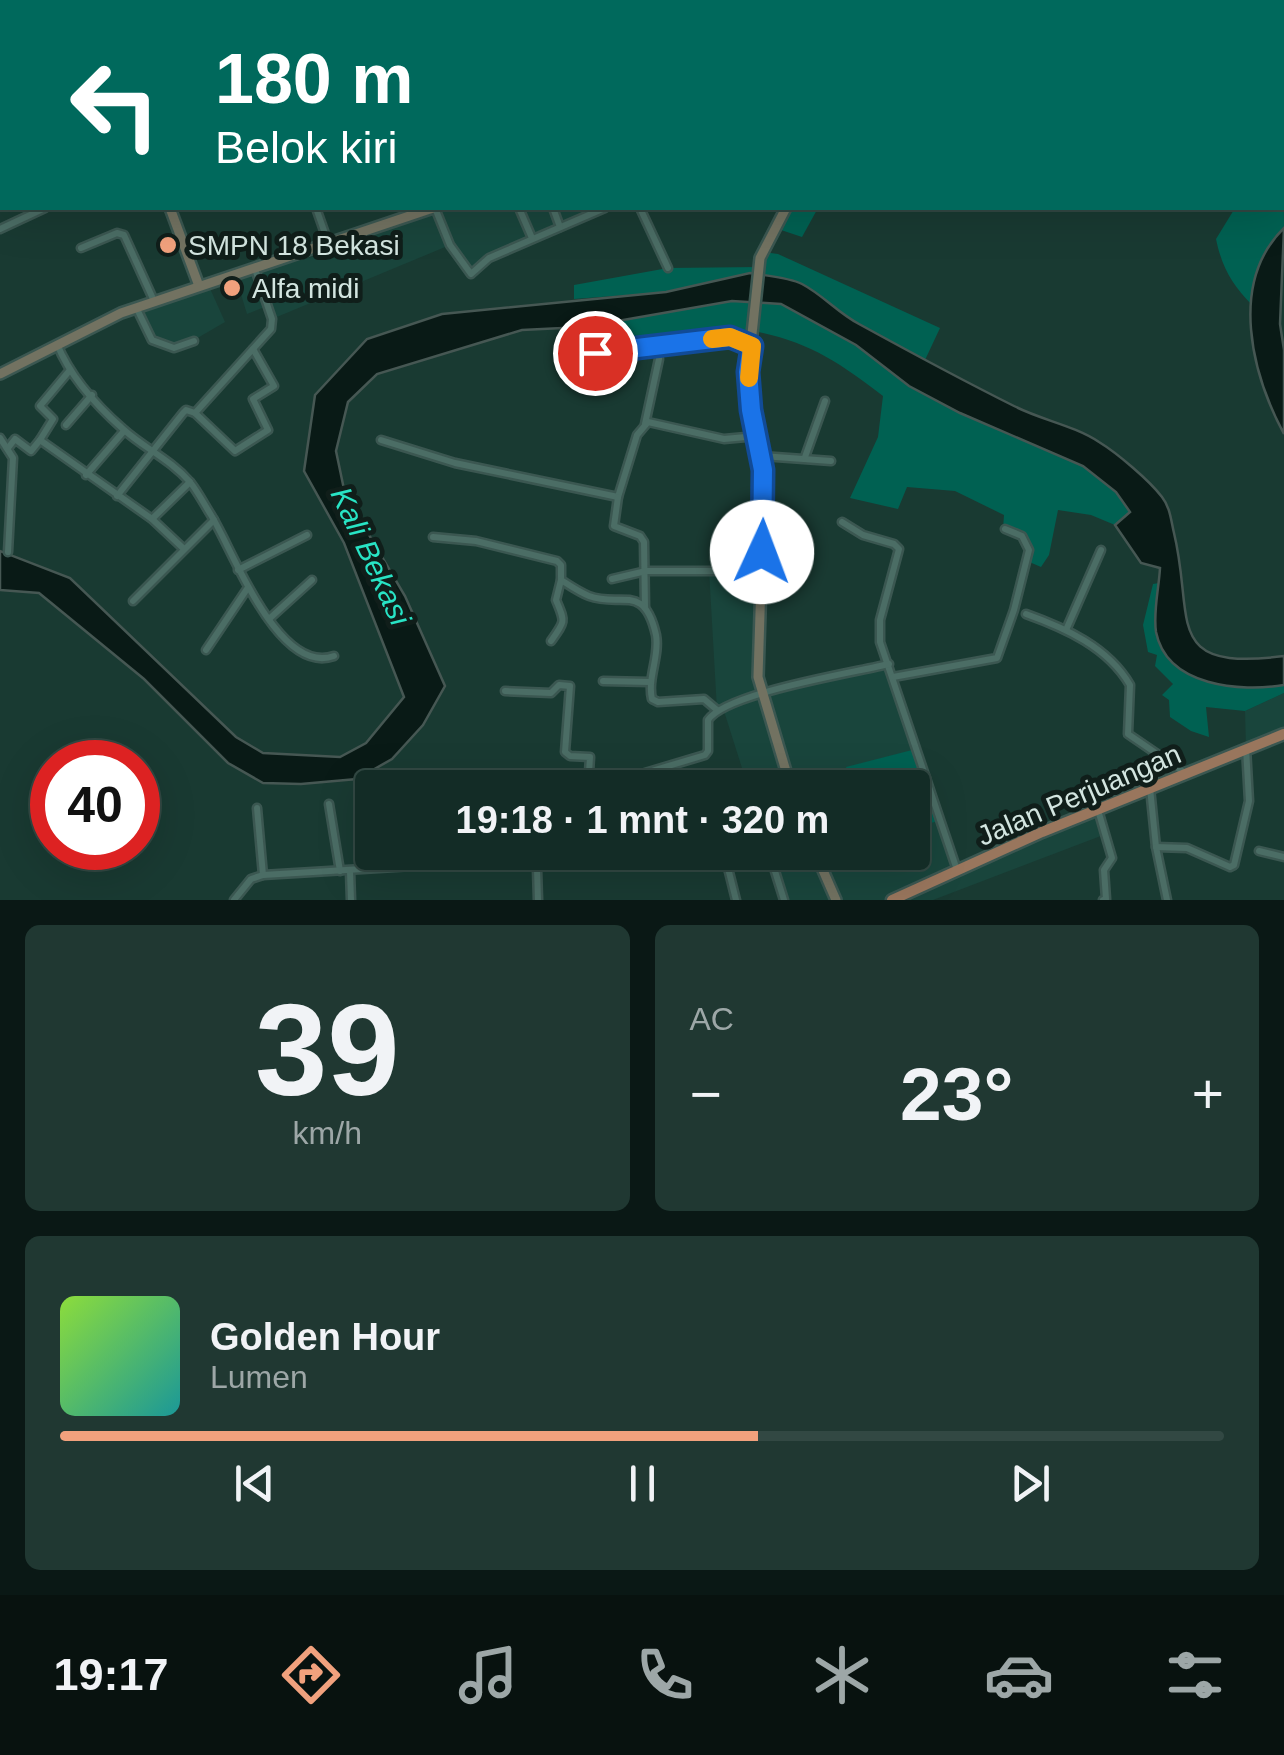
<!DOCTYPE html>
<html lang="id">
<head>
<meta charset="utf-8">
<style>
  body { margin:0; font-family:Helvetica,sans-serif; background:#203832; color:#f1f3f6; height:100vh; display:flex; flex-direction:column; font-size:38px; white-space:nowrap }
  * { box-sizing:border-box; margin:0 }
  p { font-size:32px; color:#9da7a7 }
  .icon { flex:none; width:55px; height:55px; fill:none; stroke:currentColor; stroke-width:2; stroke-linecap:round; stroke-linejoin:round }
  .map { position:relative; height:900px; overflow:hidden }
  .panel { display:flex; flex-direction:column; gap:25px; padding:25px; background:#0a1815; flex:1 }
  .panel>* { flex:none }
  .guide { position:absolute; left:0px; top:0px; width:1285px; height:210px; box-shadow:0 10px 40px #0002,0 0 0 2px #324843; background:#00695c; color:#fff; overflow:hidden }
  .speed { position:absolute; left:30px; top:740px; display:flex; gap:20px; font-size:50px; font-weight:700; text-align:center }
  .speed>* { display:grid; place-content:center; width:130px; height:130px; border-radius:50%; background:#132c26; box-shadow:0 10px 40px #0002,0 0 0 2px #324843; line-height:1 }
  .speed .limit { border:15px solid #d22; background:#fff; color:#111 }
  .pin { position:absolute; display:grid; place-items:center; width:85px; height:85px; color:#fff; margin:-42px; border:5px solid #fff; border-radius:50%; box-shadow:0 2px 10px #0007 }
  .me { position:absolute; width:110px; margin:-55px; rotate:2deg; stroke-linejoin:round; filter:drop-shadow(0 0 8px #0008) }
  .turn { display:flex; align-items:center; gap:35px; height:210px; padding:0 50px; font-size:45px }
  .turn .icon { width:130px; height:130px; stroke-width:2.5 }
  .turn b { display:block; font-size:70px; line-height:85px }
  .big { font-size:75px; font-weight:800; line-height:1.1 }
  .panel .tile { flex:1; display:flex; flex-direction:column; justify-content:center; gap:15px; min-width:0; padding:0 35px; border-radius:15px; background:#203832 }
  .panel .dial { align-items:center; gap:0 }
  .dial b { font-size:130px; line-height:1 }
  .song { display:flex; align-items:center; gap:30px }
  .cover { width:120px; height:120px; border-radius:15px; background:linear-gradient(135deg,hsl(90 70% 55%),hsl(180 70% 35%)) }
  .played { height:10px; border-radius:5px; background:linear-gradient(90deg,#f1a17d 60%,#324843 60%) }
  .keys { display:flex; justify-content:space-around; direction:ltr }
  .heat { display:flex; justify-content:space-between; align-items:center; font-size:55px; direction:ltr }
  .panel .tiles { flex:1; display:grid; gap:25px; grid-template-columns:1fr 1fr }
  .tile:last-child { grid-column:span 2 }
  .trip { position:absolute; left:355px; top:770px; width:575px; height:100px; border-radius:10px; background:#132c26; box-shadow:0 10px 40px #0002,0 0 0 2px #324843; font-weight:800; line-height:100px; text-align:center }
  .menu { display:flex; height:160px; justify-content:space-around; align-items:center; background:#08120f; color:#9da7a7 }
  .menu .icon { width:70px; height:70px }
  .menu .selected { color:#f1a17d }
  .menu b { font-size:45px; color:#f1f3f6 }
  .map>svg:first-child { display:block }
  .built { fill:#19453c }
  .green { fill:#006152 }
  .water { fill:#091a16; stroke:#465753; stroke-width:2.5 }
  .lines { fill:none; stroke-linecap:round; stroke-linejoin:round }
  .street-casing { stroke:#3b5751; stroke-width:11 }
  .secondary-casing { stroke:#3b5751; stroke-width:14 }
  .primary-casing { stroke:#3b5751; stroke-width:15 }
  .street { stroke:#4b6d65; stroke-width:6 }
  .secondary { stroke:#727261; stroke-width:9 }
  .primary { stroke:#99765d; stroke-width:10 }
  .route-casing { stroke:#114b97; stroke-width:25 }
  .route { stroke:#1a73e8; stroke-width:18 }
  .slow { stroke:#f59e0b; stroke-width:18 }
  .poi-dot { fill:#f1a17d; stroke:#101e1a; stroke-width:4 }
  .labels { text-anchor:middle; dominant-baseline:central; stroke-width:10; stroke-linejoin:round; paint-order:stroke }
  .poi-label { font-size:28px; fill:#d3e5e0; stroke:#101e1a; text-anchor:start }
  .street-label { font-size:28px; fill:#d3e5e0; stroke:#101e1a }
  .water-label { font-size:30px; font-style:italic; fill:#28e4c5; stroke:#101e1a }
</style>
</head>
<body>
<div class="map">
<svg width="1284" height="900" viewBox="0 0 1284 900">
  <rect width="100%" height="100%" fill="#193a32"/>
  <g class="built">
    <polygon points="440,208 605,208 489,258 471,274 450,245 272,319 267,306 247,314 236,278 322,254 330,241 348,233 381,233"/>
    <polygon points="208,284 225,322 182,347 152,340 136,307"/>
    <polygon points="709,570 759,571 762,693 889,664 957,870 1098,810 1106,834 933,900 784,900 769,853 912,852 912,788 748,787 723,708 717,710"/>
    <polygon points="1284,693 1284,734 1246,748 1245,711"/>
  </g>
  <g class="green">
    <path d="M 1283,30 L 1284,228 L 1276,236 L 1252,305 C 1232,284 1222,268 1216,239 L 1235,208 L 1282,208 Z"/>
    <polygon points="786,208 818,208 802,237 775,228"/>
    <polygon points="763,252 778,254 940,328 925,360 849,319 800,283 750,273 666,292 574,299 574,285 668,268 760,267"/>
    <path d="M 732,301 L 781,304 L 856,345 L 909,386 L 960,413 L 1083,466 L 1116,492 L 1130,513 L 1115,525 L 1091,515 L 1058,510 L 1049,555 L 1041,567 L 1027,561 L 1028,544 L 1022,537 L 1003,529 L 1004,515 L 955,491 L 907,487 L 898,509 L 850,498 L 878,437 L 883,396 C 840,363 808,341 753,331 L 751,347 L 730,337 L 595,353 L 583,327 Z"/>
    <path d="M 1159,583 C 1158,598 1154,616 1157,631 C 1166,687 1241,692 1284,685 L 1284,693 L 1245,711 L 1206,707 L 1209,737 L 1191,731 L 1170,717 L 1169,700 L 1162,695 L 1173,684 L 1155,666 L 1157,655 L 1148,652 L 1143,625 L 1153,584 Z"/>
    <polygon points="916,749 939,821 913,827 912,788 853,787 846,767"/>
  </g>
  <g class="water">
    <path d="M 1284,228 L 1280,324 L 1284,350 L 1284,434 C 1252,374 1228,283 1284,228 Z"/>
    <path d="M 750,273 C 767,276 788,277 802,284 C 823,295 838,313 859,324 C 910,352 962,380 1014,406 C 1041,420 1073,425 1099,442 C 1117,453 1149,480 1162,497 C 1170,507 1171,520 1174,533 C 1195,619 1161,672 1284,656 L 1284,685 C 1241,692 1167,687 1156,632 C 1153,611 1159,588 1160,568 L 1141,563 L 1115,525 L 1130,512 L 1116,492 L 1083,466 L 960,413 L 909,386 L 856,345 L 781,304 L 732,301 L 583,327 L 522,330 L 377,374 L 348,402 L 336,451 L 345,494 L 405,596 L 445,686 L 423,725 L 392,759 L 357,779 L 301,784 L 263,783 L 228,763 L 144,679 L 39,593 L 0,590 L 0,551 L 70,578 L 236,737 L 263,753 L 340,757 L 366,743 L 404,697 L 344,543 L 304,471 L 315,395 L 367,339 L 442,314 L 666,292 Z"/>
  </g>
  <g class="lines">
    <g class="street-casing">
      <g id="street">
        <polyline points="21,0 22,2"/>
        <polyline points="247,0 248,2"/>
        <polyline points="348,0 349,2"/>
        <polyline points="459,0 460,2"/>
        <polyline points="503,0 503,2"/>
        <polyline points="538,0 538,2"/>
        <polyline points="578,0 579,2"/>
        <polyline points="614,0 615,2"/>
        <polyline points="881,0 882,2"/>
        <polyline points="1244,0 1247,2"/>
        <polyline points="58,2 64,0"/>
        <polyline points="186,2 193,0"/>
        <polyline points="289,2 298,0"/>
        <polyline points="402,2 410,0"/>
        <polyline points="640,2 649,0"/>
        <polyline points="679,2 686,0"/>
        <polyline points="777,2 777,0"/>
        <polyline points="1282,30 1284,31"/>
        <polyline points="0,70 2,69"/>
        <polyline points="316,208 328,242"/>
        <polyline points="435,208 450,245 471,274 489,258 605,208"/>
        <polyline points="519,208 532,238"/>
        <polyline points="553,208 560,227"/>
        <polyline points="640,208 668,268"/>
        <polyline points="0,229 45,208"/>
        <polyline points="81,248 117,233 124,235 154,301"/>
        <polyline points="136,307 152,340 174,348 194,341"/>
        <path d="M 57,344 C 70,376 98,407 123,429 C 144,448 171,460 190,482 C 198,492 204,504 211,515 C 233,550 278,676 334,656"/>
        <polyline points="595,353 730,337 751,346"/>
        <polyline points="70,370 40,406 53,419 40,440 152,519 184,549"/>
        <polyline points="195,413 235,451 268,430 253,399 274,386 253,349"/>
        <polyline points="645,424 659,359"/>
        <polyline points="66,425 92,395"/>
        <polyline points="0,438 13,458 8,552"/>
        <polyline points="381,440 455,463 618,497 637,435 648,422 724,439 757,436"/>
        <polyline points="8,448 15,439 31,451 40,440"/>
        <polyline points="761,456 831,461"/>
        <polyline points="805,457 825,401"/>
        <polyline points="86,475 124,431"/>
        <polyline points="117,496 183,413 186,410 195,413 271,329 272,319 255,269"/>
        <polyline points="618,497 614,526 640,536 644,542 645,608"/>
        <polyline points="152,519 190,482"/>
        <polyline points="842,522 863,535 894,544 899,549 880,620 880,642 957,870"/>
        <path d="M 433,537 L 476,541 L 557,561 L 561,565 L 561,580 C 569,585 579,592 589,596 C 621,608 644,582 656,635 C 660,656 647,678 652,699 L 658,702 L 704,699 L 717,710"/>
        <polyline points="238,570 307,535"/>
        <polyline points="612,579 646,571 759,571"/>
        <polyline points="133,601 214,520"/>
        <path d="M 1026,614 C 1065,628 1108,647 1130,685 L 1128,734 L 1185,773"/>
        <polyline points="269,619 312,580"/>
        <polyline points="1066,630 1101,550"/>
        <path d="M 551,641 C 566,620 565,622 556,600 L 561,580"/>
        <polyline points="206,650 247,589"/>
        <polyline points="893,677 997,658 1014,610 1029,550 1022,536 1005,529"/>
        <polyline points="603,681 650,682"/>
        <polyline points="505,691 551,693 559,685 570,686 565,752 570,756 590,757 588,788"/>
        <polyline points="746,783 748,788"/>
        <path d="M 595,788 L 705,755 L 708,751 L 708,720 C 726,693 852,673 889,664"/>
        <polyline points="1150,788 1156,847 1167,900"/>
        <polyline points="329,804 340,871"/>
        <polyline points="257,808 263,875"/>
        <polyline points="1098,810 1112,858 1104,870 1106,899 1103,900"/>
        <polyline points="1156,847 1187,848 1230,867 1234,865 1249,801 1246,748"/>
        <polyline points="1259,851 1284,857"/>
        <polyline points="769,852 784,900"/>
        <polyline points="728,868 736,900"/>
        <polyline points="350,871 351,900"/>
        <polyline points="234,900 251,879 263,875 462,863 483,852"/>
        <polyline points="538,900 537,869 543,852"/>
      </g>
    </g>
    <g class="secondary-casing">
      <g id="secondary">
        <polyline points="103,0 104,2"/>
        <polyline points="1015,2 1022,0"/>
        <polyline points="170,208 199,286"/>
        <polyline points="786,208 760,258 748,372 764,486 758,677 791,788"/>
        <polyline points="0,374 121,313 433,208"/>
        <polyline points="815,852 836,900"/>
      </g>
    </g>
    <g class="primary-casing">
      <polyline id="primary" points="892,900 1042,832 1284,734"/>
    </g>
    <use href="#street" class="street"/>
    <use href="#secondary" class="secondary"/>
    <use href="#primary" class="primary"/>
  </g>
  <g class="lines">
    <g class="route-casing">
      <polyline id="route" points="595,353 730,337 752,346 748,372 751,410 763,470 762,552"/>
    </g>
    <use href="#route" class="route"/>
    <polyline class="slow" points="712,339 730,337 752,346 749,378"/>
  </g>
  <g class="poi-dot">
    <circle cx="168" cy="245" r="10"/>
    <circle cx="232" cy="288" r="10"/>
  </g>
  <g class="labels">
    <g class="poi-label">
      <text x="188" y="245">SMPN 18 Bekasi</text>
      <text x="252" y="288">Alfa midi</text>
    </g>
    <g class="street-label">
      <text transform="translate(1079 795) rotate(-23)">Jalan Perjuangan</text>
    </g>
    <g class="water-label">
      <text transform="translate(371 556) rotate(65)">Kali Bekasi</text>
    </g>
  </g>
</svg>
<div class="speed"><div class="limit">40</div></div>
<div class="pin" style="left:595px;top:353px;background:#d93025"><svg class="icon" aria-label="arrive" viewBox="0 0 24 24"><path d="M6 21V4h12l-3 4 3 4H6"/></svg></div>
<svg class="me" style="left:762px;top:552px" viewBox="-20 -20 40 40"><circle r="19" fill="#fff"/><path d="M0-13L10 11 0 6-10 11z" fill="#1a73e8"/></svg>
<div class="trip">19:18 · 1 mnt · 320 m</div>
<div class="guide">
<div class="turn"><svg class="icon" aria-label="left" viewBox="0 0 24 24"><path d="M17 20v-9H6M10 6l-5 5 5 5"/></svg><div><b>180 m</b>Belok kiri</div></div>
</div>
</div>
<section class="panel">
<div class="tiles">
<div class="tile dial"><b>39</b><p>km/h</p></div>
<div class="tile"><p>AC</p>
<div class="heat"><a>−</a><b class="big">23°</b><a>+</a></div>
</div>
<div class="tile">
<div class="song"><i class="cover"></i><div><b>Golden Hour</b><p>Lumen</p></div></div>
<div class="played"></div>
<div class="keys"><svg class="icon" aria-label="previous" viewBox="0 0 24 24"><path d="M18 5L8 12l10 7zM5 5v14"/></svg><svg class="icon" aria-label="pause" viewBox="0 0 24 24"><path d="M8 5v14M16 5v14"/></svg><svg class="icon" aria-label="next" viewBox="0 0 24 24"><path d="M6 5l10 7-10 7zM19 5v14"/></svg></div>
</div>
</div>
</section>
<nav class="menu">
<b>19:17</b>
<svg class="icon selected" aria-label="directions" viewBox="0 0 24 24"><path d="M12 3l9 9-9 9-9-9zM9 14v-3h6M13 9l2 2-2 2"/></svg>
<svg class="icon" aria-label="music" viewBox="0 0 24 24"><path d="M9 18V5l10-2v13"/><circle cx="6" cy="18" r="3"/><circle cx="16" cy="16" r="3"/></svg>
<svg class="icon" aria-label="phone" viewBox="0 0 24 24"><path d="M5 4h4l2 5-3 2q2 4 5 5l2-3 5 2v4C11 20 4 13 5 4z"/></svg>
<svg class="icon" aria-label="climate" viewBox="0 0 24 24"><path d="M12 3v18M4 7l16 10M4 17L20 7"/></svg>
<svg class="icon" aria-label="car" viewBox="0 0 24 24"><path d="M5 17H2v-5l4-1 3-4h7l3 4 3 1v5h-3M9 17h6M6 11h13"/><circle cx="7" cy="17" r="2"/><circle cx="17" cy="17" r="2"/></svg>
<svg class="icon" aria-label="filters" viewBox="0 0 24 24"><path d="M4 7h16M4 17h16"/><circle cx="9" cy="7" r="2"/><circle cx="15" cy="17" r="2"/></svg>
</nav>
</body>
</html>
